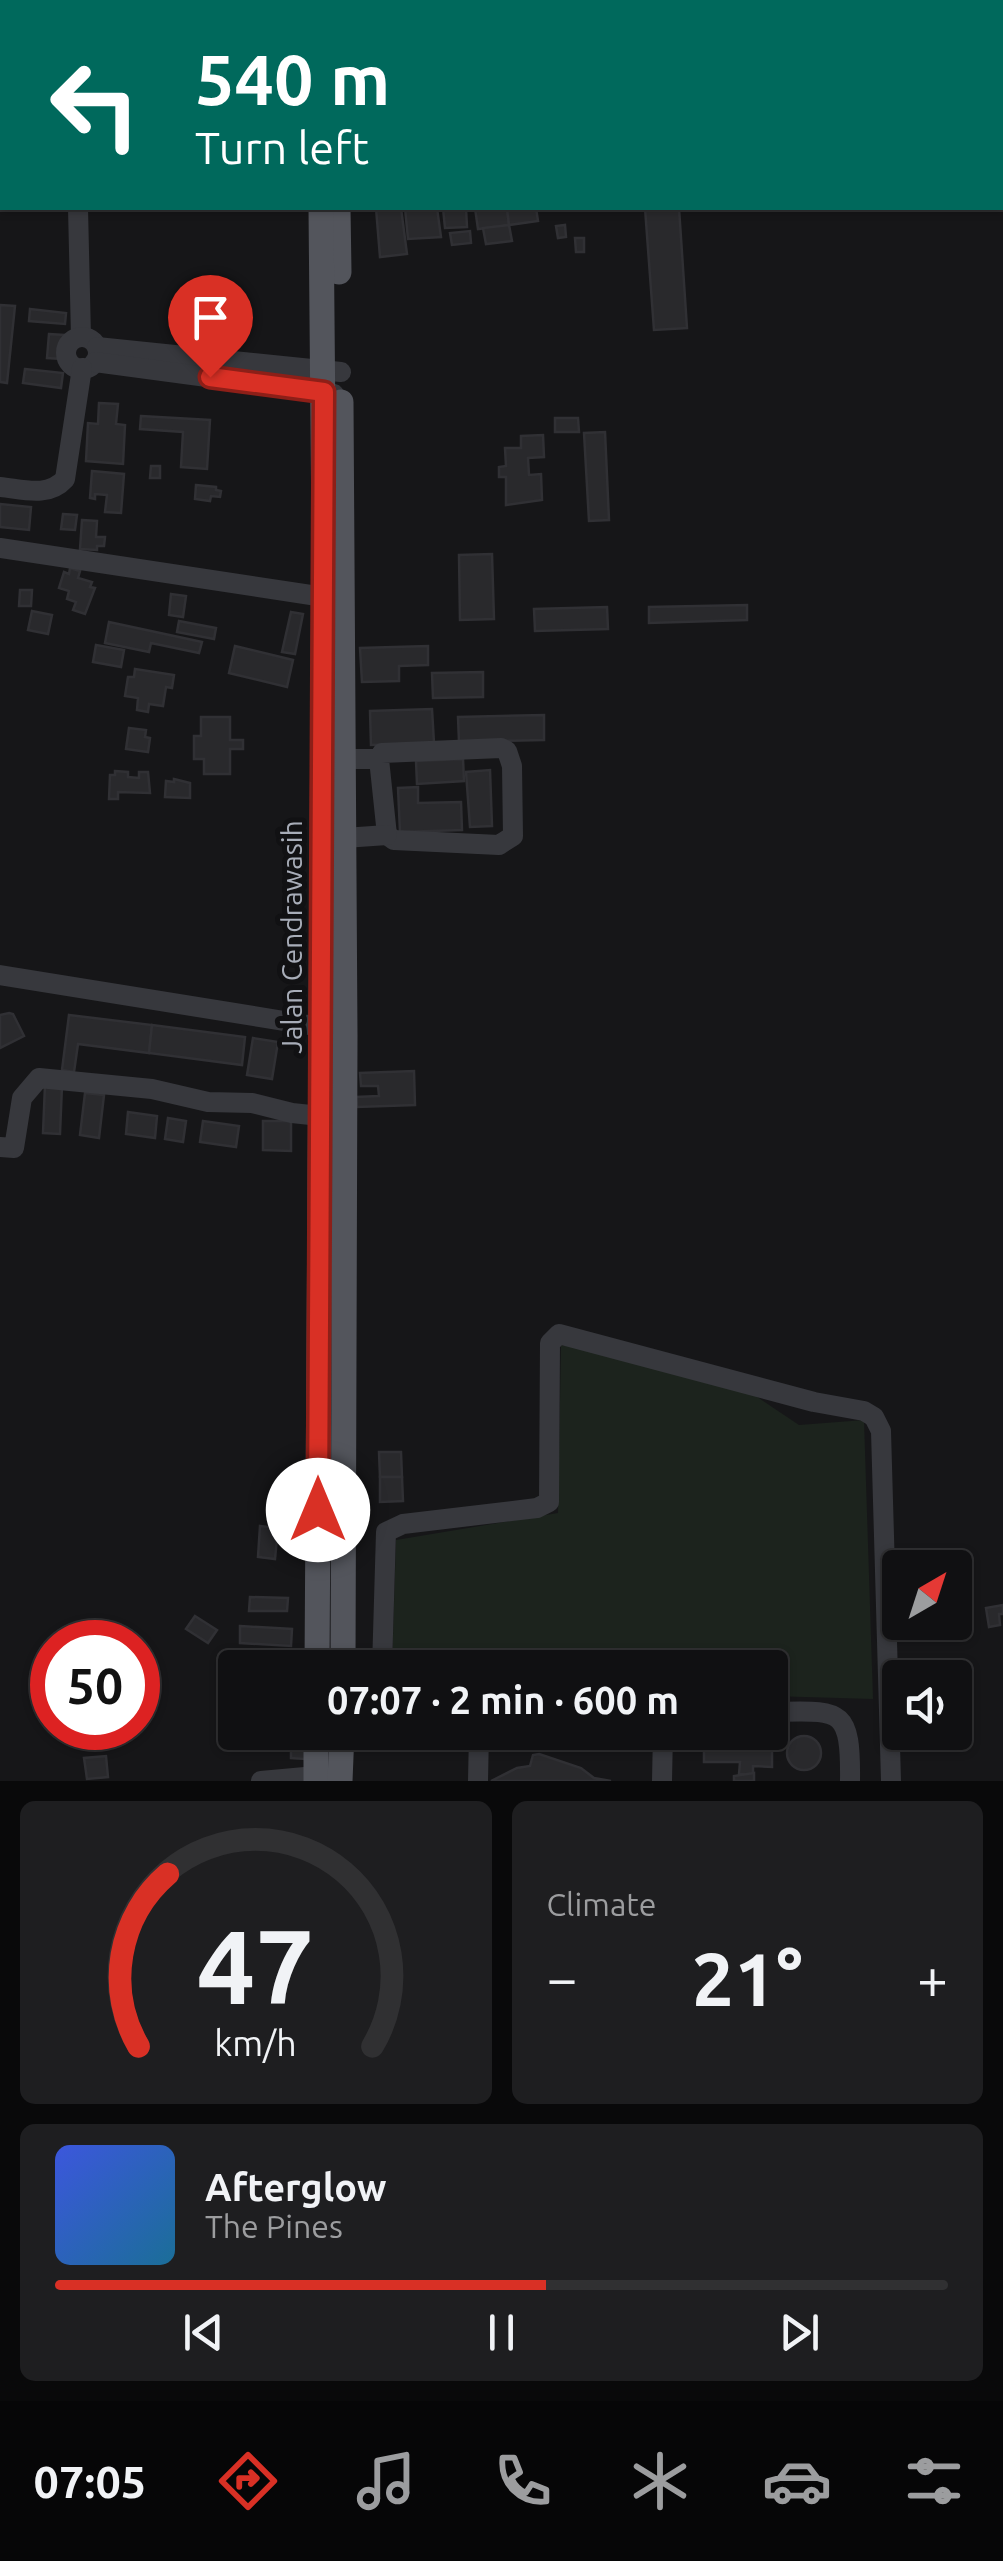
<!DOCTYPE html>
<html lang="en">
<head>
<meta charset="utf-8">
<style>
  body { margin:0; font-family:Ubuntu,sans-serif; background:#1e1e20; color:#f1f3f6; height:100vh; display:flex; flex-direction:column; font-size:38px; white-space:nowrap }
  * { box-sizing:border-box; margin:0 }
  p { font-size:32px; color:#9c9d9f }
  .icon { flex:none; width:55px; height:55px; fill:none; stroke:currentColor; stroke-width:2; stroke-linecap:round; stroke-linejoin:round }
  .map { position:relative; height:1781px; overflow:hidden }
  .panel { display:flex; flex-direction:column; gap:20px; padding:20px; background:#09090a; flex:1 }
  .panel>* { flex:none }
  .guide { position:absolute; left:0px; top:0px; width:1005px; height:210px; box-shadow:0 2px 8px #0004,0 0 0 2px #303032; background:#00695c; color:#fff; overflow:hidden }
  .needle { width:65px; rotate:39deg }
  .fabs { position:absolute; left:882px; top:1550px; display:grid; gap:20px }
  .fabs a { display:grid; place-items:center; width:90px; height:90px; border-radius:10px; background:#101012; box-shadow:0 2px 8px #0004,0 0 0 2px #303032; font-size:50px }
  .speed { position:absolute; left:30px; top:1620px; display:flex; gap:20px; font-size:50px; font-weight:700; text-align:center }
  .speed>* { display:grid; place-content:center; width:130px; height:130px; border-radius:50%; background:#101012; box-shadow:0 2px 8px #0004,0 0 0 2px #303032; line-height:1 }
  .speed .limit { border:15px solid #d22; background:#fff; color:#111 }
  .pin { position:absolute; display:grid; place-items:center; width:85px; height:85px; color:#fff; margin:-102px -42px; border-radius:50% 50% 50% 0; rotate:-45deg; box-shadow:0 0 10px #0007 }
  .pin .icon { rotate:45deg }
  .me { position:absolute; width:110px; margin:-55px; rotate:0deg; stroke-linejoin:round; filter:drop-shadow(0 0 8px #0008) }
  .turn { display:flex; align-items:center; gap:35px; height:210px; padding:0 30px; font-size:45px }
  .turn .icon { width:130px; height:130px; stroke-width:2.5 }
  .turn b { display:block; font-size:70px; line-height:85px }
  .big { font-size:75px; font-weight:700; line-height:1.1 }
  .panel .tile { flex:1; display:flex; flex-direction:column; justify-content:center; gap:15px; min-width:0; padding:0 35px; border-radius:15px; background:#1e1e20 }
  .panel .dial { align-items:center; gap:0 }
  .dial svg { height:260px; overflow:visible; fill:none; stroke:#303032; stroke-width:7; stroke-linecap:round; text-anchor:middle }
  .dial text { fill:#f1f3f6; stroke:none }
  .song { display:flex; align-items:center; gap:30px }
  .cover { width:120px; height:120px; border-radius:15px; background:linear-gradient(135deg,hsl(230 70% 55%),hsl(200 70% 35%)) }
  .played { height:10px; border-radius:5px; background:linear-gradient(90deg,#d93025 55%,#303032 55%) }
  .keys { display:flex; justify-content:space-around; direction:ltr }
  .heat { display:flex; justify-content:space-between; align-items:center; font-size:55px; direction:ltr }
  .panel .tiles { flex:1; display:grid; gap:20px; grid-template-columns:1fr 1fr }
  .tile:last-child { grid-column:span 2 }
  .trip { position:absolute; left:218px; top:1650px; width:570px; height:100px; border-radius:10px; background:#101012; box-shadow:0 2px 8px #0004,0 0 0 2px #303032; font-weight:700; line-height:100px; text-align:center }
  .tabs { display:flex; height:160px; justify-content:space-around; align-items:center; background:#060607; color:#9c9d9f }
  .tabs .icon { width:70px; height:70px }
  .tabs .current { color:#d93025 }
  .tabs b { font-size:45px; color:#f1f3f6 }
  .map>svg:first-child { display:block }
  .green { fill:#1c231d }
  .building { fill:#29292c; stroke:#303034; stroke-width:2.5 }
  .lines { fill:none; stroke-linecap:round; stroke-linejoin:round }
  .minor { stroke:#37383d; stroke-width:20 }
  .major { stroke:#53555c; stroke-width:25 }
  .route-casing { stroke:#8d1f18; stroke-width:25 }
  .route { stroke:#d93025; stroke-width:18 }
  .labels { text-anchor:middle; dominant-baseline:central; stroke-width:10; stroke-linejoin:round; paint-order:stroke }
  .street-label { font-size:28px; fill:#a8adb8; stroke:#111113 }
</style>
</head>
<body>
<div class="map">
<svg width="1003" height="1781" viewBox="0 0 1003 1781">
  <rect width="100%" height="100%" fill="#161618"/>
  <polygon class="green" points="561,1345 717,1370 799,1425 864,1420 873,1699 770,1696 770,1668 392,1668 396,1540 558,1513"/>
  <g class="building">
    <rect x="206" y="0" width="57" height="2"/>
    <polygon points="376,208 401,208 407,254 380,257"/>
    <polygon points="405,208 437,208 441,237 408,239"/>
    <polygon points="443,208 466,208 467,227 445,228"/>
    <polygon points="475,208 507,208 509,225 478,229"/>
    <polygon points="507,208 536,208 538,221 509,225"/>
    <polygon points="645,208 679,208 687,328 654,330"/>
    <polygon points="509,225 512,241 486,244 483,228"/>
    <polygon points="565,225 566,237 558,238 556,226"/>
    <polygon points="470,231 471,243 452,245 450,233"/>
    <polygon points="575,238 584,238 584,252 576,252"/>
    <polygon points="0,305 15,306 7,383 0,382"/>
    <polygon points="30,309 66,313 65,324 29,321"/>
    <polygon points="49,334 64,335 62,359 47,358"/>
    <polygon points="25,369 63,373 61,388 23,383"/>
    <polygon points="99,403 118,404 116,424 125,425 123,464 86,461 88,423 98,424"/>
    <polygon points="141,416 210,420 207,469 181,467 183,432 140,429"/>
    <polygon points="555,418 578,418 579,432 555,432"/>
    <polygon points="605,432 609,520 589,521 584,433"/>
    <polygon points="543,435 544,457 528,458 529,475 541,474 542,500 506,505 506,477 499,477 499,467 506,466 505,448 521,448 521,436"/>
    <polygon points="151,466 160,466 160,478 150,478"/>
    <polygon points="92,471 124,474 121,513 105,512 107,495 95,494 95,499 90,498"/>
    <polygon points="196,485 216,487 216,490 221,491 220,497 211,496 210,501 195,499"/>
    <polygon points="0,504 31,507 29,530 0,527"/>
    <polygon points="63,514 77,515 75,530 61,529"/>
    <polygon points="82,520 97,521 96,537 105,537 104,546 97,546 97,550 80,549"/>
    <polygon points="492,554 494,619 460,620 459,555"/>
    <polygon points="70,568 80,571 78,578 92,582 90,587 95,588 85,614 73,610 76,602 67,599 69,591 59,588 64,572 69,574"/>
    <polygon points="20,590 32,590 31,606 19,606"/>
    <polygon points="171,594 186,596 183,617 169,615"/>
    <polygon points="747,605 747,620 649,623 649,607"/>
    <polygon points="607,607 608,629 535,631 534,609"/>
    <polygon points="32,611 52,615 48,634 28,630"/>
    <polygon points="291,612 303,614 295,654 282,652"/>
    <polygon points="179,621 216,628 214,639 177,632"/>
    <polygon points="109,622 202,642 199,653 151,643 149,652 105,643"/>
    <polygon points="96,645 124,650 121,667 93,662"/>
    <polygon points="235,646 293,660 287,687 229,673"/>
    <polygon points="428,646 428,665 399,666 399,681 362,682 360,648"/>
    <polygon points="135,669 174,675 172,688 166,687 163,706 149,704 148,712 137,710 138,698 125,696 128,677 134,677"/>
    <polygon points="483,672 483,697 433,698 432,673"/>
    <polygon points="432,709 434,743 371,745 370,711"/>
    <polygon points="544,715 544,740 459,742 458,717"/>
    <polygon points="201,717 230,717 230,740 243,740 243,749 230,749 230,774 204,774 204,759 194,759 194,736 201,736"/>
    <polygon points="129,728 146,730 145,737 150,738 148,752 126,749"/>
    <polygon points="463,759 464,781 417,784 416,761"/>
    <polygon points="490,770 492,826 470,827 466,772"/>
    <polygon points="115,771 128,772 128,777 139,778 139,772 148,772 150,793 118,792 118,799 109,799 110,775 115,775"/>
    <polygon points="174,779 190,783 190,798 165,797 166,781 174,782"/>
    <polygon points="418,787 418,803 461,802 462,830 400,832 398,788"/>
    <polygon points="9,1013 13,1014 24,1036 0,1048 0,1015"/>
    <polygon points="69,1015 152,1025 149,1053 78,1044 74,1072 62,1070"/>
    <polygon points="152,1025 245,1037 242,1065 149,1053"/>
    <polygon points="253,1038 278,1042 272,1079 247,1075"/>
    <polygon points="414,1071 415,1105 357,1107 356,1097 379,1096 378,1086 361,1086 360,1073"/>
    <polygon points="45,1085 62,1086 60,1134 43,1133"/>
    <polygon points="85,1093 104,1095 99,1138 80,1135"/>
    <polygon points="128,1112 157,1116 155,1138 126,1134"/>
    <polygon points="168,1118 186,1121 183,1142 165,1139"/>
    <polygon points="203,1121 239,1126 236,1147 200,1142"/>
    <polygon points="263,1121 291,1121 291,1151 263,1150"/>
    <polygon points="379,1452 401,1452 402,1477 380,1477"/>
    <polygon points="380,1477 402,1477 403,1501 380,1502"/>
    <polygon points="260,1526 278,1528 275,1559 258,1557"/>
    <polygon points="250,1597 288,1598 287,1611 249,1611"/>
    <polygon points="1003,1605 1003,1614 999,1614 1000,1625 989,1627 986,1608"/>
    <polygon points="195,1616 217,1630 208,1643 186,1629"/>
    <polygon points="240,1626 292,1629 291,1646 240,1643"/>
    <circle cx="804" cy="1753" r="17"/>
    <polygon points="291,1746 306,1747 305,1759 291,1758"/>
    <polygon points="723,1746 772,1748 772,1767 753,1766 753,1775 739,1774 740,1762 704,1762 704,1749 722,1750"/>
    <polygon points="539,1754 581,1768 594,1778 611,1781 491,1781 517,1768 530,1766 533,1755"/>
    <polygon points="106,1756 108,1777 87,1779 84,1758"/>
    <polygon points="754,1773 754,1781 734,1781 734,1776"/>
  </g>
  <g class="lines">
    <g class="minor">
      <polyline points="0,159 2,160"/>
      <polyline points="78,208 81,337"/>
      <circle cx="82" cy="353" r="16"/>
      <polyline points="97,347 341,372"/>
      <polyline points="95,362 334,394"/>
      <path d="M 0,487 C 22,489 48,498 65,479 L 82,368"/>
      <polyline points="0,548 324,597"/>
      <polyline points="344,759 379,759 382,753 501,748 507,751 512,766 513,836 499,845 394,840 387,835 379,759"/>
      <polyline points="344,838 387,835"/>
      <polyline points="0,975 321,1027"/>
      <polyline points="0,1147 14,1148 22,1098 39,1078 152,1089 208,1102 252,1103 292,1113 320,1116"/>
      <polyline points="382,1668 386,1532 403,1524 537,1508 549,1502 550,1343 559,1334 814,1402 864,1411 874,1417 881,1431 891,1781"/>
      <path d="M 770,1712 C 840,1711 851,1705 850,1781"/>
      <polyline points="261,1781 316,1776"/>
      <polyline points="478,1781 479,1732"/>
      <polyline points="662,1781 663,1732"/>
    </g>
    <g class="major">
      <polyline points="329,0 329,2"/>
      <polyline points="338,208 339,272"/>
      <polyline points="341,402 345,1036 343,1668"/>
      <polyline points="317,1668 324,537 321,208"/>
      <polyline points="316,1732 316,1781"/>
      <polyline points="340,1781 342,1732"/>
    </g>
  </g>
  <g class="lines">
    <g class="route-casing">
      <polyline id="route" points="210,377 324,392 318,1510"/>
    </g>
    <use href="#route" class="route"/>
  </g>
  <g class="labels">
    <g class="street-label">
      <text transform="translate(291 937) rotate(-90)">Jalan Cendrawasih</text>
    </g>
  </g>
</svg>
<div class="fabs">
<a><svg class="needle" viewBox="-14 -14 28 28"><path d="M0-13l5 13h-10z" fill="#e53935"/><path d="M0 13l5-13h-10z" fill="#9c9d9f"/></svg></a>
<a><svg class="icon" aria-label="sound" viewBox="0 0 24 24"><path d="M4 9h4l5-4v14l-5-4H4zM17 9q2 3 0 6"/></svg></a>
</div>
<div class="speed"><div class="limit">50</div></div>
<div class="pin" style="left:210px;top:377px;background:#d93025"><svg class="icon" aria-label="arrive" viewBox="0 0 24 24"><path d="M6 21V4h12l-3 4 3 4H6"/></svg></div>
<svg class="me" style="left:318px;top:1510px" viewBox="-20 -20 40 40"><circle r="19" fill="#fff"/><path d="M0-13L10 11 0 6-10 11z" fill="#d93025"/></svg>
<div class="trip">07:07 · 2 min · 600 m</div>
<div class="guide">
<div class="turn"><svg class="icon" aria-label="left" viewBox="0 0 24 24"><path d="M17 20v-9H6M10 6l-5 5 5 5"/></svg><div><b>540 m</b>Turn left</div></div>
</div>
</div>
<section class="panel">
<div class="tiles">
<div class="tile dial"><svg viewBox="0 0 100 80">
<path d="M14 69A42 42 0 1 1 86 69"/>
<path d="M14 69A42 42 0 0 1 23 16" stroke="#d93025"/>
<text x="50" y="56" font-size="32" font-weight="700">47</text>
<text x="50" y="72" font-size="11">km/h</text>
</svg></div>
<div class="tile"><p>Climate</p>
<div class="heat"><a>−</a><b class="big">21°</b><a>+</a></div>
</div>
<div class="tile">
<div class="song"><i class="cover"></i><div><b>Afterglow</b><p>The Pines</p></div></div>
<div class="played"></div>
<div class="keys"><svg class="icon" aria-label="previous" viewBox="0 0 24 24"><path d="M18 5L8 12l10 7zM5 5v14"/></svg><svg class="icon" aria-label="pause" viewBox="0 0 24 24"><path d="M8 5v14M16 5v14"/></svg><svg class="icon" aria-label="next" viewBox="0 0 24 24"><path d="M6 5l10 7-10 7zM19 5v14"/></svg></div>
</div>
</div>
</section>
<nav class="tabs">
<b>07:05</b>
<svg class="icon current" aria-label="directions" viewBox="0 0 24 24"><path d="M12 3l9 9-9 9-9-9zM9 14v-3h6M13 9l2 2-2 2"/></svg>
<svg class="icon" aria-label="music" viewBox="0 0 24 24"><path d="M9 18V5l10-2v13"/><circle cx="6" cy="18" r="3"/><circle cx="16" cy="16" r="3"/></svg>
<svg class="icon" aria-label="phone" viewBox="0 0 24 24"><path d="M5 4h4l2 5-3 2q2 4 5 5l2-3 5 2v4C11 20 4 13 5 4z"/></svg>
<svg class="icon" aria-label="climate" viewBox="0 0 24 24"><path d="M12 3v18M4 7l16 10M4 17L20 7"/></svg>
<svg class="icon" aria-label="car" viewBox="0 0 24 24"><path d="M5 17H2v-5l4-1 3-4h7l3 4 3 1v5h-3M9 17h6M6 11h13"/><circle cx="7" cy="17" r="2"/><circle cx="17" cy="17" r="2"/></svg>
<svg class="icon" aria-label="filters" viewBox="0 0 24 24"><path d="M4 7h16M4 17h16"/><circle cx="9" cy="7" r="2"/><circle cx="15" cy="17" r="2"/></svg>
</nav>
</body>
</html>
